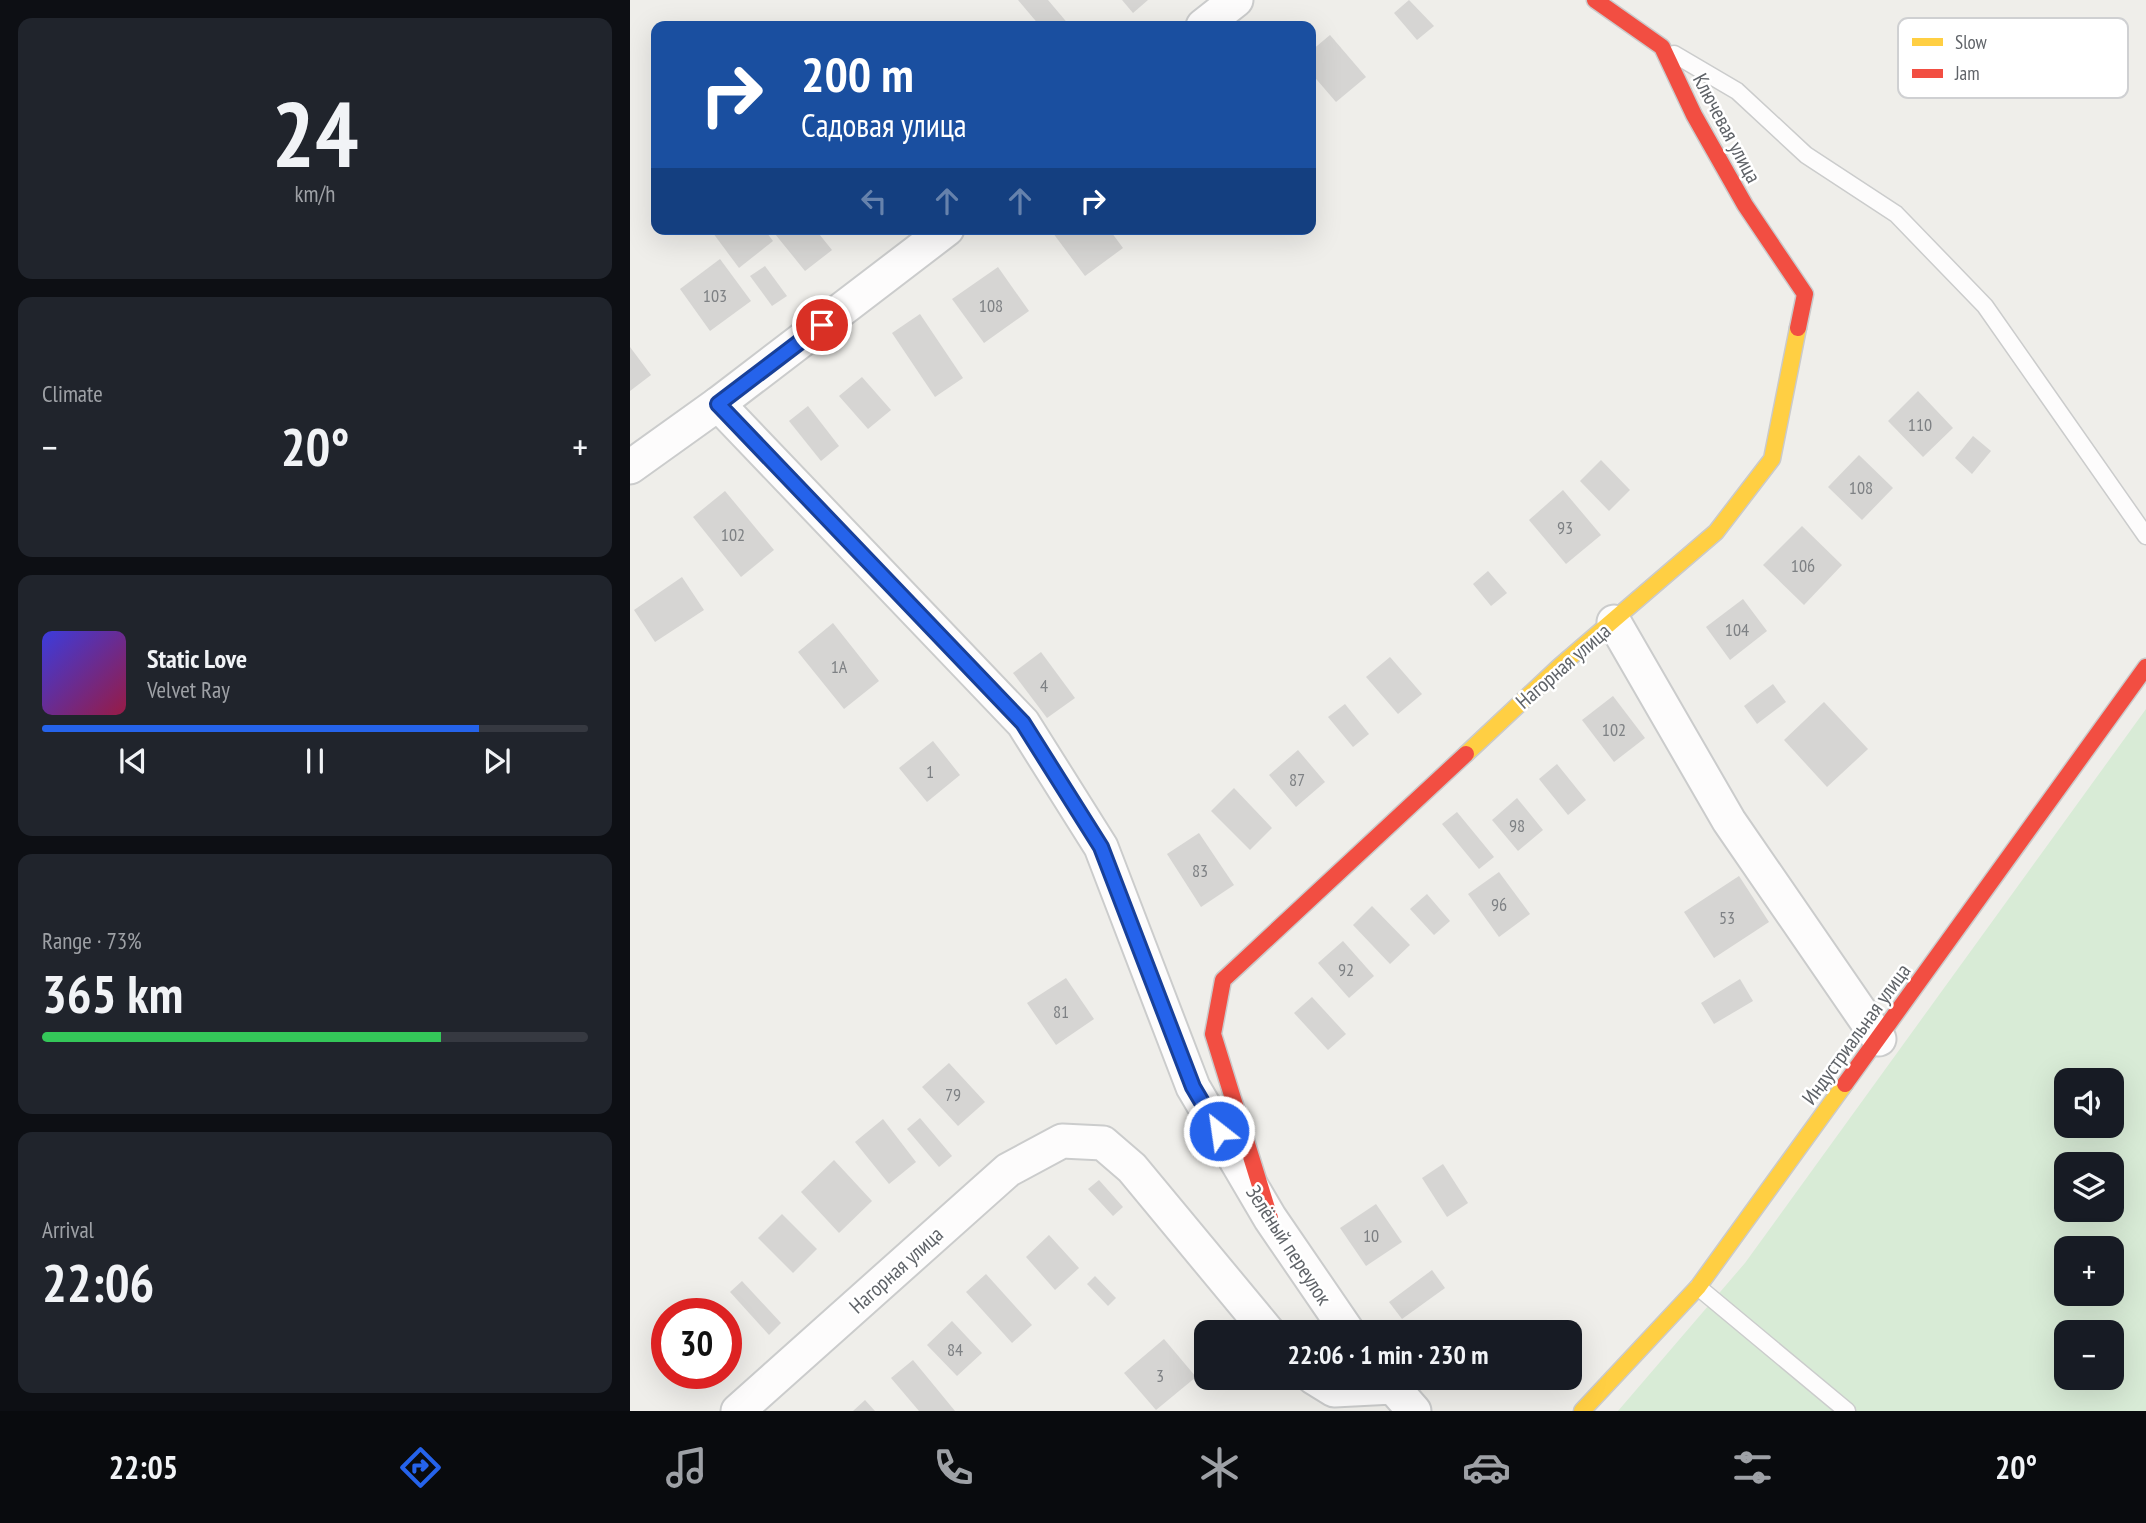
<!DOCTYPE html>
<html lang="en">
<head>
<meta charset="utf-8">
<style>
  body { margin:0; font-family:"PT Sans Narrow",sans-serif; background:#20242c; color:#f1f3f6; height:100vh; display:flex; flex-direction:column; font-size:26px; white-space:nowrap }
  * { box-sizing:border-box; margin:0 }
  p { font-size:23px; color:#9ea1a6 }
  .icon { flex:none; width:38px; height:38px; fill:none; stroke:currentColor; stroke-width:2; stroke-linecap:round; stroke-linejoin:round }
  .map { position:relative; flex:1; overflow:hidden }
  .side { display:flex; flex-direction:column; gap:18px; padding:18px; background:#0d0f14; width:630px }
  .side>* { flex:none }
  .top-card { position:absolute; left:21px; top:21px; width:665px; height:214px; border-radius:14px; box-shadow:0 7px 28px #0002; background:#1a4fa0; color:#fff; overflow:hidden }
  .tools { position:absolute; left:1424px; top:1068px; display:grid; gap:14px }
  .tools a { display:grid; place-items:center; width:70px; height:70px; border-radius:14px; background:#171b24; box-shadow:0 7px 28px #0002; font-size:35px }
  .speed { position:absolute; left:21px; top:1298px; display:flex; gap:14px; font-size:35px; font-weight:700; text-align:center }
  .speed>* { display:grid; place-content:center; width:91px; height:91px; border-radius:50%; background:#171b24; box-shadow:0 7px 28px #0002; line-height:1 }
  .speed .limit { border:10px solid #d22; background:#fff; color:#111 }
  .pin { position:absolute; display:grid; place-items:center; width:60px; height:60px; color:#fff; margin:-30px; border:4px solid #fff; border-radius:50%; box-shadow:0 2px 7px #0007 }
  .me { position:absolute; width:77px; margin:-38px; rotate:330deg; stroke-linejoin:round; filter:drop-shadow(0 0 5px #0008) }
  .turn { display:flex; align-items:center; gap:24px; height:147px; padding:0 35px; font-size:32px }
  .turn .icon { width:91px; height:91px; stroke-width:2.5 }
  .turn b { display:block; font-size:49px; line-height:60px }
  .lanes { display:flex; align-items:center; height:66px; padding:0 35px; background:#0003; justify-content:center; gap:35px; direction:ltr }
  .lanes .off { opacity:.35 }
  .big { font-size:52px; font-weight:700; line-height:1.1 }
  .side .card { flex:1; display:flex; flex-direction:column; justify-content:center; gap:10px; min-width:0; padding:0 24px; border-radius:14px; background:#20242c }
  .side .dial { align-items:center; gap:0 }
  .dial b { font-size:91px; line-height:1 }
  .song { display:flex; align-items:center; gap:21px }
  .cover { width:84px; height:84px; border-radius:10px; background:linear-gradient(135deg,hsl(240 70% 55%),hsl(340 70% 35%)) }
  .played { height:7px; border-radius:4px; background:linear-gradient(90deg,#2563eb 80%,#363941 80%) }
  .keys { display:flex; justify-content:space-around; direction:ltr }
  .heat { display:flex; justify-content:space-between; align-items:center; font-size:38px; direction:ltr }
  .charge { height:10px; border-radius:5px; background:linear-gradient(90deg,#34c759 73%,#363941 0) }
  .trip { position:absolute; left:564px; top:1320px; width:388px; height:70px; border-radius:14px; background:#171b24; box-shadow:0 7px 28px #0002; font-weight:700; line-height:70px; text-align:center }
  .dock { display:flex; height:112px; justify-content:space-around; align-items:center; background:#090b0e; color:#9ea1a6 }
  .dock .icon { width:49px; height:49px }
  .dock .selected { color:#2563eb }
  .dock b { font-size:32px; color:#f1f3f6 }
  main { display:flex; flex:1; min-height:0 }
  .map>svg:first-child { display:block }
  .green { fill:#d8ebd6; fill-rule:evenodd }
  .building { fill:#d6d5d3 }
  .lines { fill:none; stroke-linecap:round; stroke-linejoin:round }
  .lane-casing { stroke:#cbcccc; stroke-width:19 }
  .street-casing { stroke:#cbcccc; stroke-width:37 }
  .slow-casing { stroke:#cacacb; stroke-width:19 }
  .jam-casing { stroke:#cacacb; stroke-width:19 }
  .lane { stroke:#fdfcfc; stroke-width:16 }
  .street { stroke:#fdfcfc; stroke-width:33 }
  .slow { stroke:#ffcf43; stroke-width:16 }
  .jam { stroke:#f24e42; stroke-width:16 }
  .route-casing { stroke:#184099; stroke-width:18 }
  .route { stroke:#2563eb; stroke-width:12 }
  .labels { text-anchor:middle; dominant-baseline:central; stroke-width:5; stroke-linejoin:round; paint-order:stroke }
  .number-label { font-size:18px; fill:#7e8184 }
  .street-label { font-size:21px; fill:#5f6368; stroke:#fff }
  .key { fill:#fff; stroke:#cfd0d2; stroke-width:2 }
  .key-label { font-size:19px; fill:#5f6368 }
</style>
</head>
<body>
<main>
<section class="side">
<div class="card dial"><b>24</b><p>km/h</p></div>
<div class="card"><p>Climate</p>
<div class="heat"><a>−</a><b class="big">20°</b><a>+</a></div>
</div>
<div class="card">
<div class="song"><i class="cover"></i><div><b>Static Love</b><p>Velvet Ray</p></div></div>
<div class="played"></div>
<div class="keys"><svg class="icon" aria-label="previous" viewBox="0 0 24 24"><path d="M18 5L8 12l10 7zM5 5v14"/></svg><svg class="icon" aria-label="pause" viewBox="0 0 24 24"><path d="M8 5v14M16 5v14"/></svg><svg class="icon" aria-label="next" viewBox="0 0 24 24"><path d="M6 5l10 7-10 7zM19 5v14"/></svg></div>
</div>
<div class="card"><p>Range · 73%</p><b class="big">365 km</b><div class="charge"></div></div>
<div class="card"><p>Arrival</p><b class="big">22:06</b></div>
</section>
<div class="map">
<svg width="1516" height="1411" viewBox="0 0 1516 1411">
  <rect width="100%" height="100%" fill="#efeeea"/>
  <path class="green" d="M 1516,709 L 1516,1411 L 988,1411 L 1115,1263 ZM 1437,1080 L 1482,1080 L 1482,1125 L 1437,1125 ZM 1437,1164 L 1482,1164 L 1482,1209 L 1437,1209 ZM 1437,1248 L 1482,1248 L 1482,1293 L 1437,1293 ZM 1437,1332 L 1482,1332 L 1482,1377 L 1437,1377 Z"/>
  <g class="building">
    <polygon points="388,0 418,0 440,26 410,26"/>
    <polygon points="492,0 518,0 503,13"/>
    <polygon points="779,0 804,26 787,40 764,13"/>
    <polygon points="700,35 736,77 706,102 681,73 681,51"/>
    <polygon points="80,229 134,229 143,241 109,268"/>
    <polygon points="141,229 185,229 202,250 175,271"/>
    <polygon points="420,229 479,229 493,248 455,276"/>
    <polygon points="90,259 121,301 80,331 50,289"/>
    <polygon points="135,266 157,296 142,306 120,276"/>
    <polygon points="368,267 399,311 354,343 322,299"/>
    <polygon points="290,314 333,378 305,397 262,333"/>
    <polygon points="0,347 21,375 0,391"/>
    <polygon points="232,377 261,410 238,429 209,396"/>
    <polygon points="1288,391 1323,428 1293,457 1258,421"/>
    <polygon points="178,406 209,446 191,461 159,421"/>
    <polygon points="1343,436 1361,451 1342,474 1325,458"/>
    <polygon points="1229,455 1263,488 1232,520 1198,487"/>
    <polygon points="971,460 1000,490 979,511 950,481"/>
    <polygon points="933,490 971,535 936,564 899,520"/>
    <polygon points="95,491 144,550 111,577 63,517"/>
    <polygon points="1172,526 1212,565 1174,605 1133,565"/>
    <polygon points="858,571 877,593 861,606 843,584"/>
    <polygon points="52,577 74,610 25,642 4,610"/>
    <polygon points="1113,599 1137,631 1100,660 1076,627"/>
    <polygon points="203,623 249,681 214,709 168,652"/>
    <polygon points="411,652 445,698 417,718 383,673"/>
    <polygon points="760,657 792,694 768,714 736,677"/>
    <polygon points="1143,684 1156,702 1127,724 1114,706"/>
    <polygon points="983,696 1015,738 984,762 952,720"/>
    <polygon points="1194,702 1238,749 1197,787 1154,740"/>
    <polygon points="715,704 739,734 723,747 698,717"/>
    <polygon points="303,741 330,775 297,802 269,768"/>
    <polygon points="668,750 695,782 666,807 639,775"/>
    <polygon points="927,764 956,800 938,815 909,779"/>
    <polygon points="604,788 642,828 620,850 581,811"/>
    <polygon points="887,798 913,830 888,851 862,820"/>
    <polygon points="827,812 864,857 849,869 812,824"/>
    <polygon points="569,833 604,885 571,907 537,854"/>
    <polygon points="869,872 900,914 869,937 838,894"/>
    <polygon points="1109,876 1139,922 1084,958 1054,912"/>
    <polygon points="797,894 820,921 804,935 780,909"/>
    <polygon points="742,906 780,945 760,964 723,925"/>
    <polygon points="713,941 744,976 719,998 688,963"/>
    <polygon points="436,978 464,1019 426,1045 397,1003"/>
    <polygon points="1110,979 1123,1001 1084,1024 1071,1003"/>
    <polygon points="682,997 716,1034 698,1050 664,1013"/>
    <polygon points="319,1063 355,1102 328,1126 292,1087"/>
    <polygon points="290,1118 322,1156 309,1167 277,1129"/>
    <polygon points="253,1119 286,1162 259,1184 225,1142"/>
    <polygon points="204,1160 242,1201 209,1233 171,1192"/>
    <polygon points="813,1164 838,1203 817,1217 792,1178"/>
    <polygon points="469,1180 493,1207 483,1216 458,1189"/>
    <polygon points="746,1204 772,1242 736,1266 710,1228"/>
    <polygon points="152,1214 187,1249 163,1273 128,1238"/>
    <polygon points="419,1235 449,1268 425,1290 396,1257"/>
    <polygon points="802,1270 815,1288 772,1319 759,1302"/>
    <polygon points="356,1274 402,1325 382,1343 336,1292"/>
    <polygon points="465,1276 486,1298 478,1306 457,1284"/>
    <polygon points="112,1281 151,1323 139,1335 100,1292"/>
    <polygon points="322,1321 352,1353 327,1376 297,1345"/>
    <polygon points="37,1338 37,1364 24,1349"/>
    <polygon points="534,1339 566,1377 526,1410 494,1373"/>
    <polygon points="283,1360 302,1383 325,1411 289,1411 261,1378"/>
    <polygon points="45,1374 69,1374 55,1385"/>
    <polygon points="235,1400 245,1411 223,1411"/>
  </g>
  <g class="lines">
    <g class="lane-casing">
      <g id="lane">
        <polyline points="1044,54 1107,91 1176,155 1266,214 1355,306 1516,536"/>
        <polyline points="1068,1287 1217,1411"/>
      </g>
    </g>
    <g class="street-casing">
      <g id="street">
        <polyline points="573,26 606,0"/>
        <polyline points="88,404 393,723 471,847 563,1087 640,1218 718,1332"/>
        <polyline points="0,467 88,404 317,229"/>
        <polyline points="984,622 1099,821 1249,1039"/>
        <polyline points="683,1377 704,1390 763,1387 784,1411"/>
        <polyline points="108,1411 378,1170 432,1141 473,1143 502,1168 638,1332"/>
      </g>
    </g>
    <g class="slow-casing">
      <g id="slow">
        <polyline points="836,754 930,666 1086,532 1142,459 1168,328"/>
        <polyline points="952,1411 1068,1287 1215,1084"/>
      </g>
    </g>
    <g class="jam-casing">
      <g id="jam">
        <polyline points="965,0 1032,47 1064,115 1115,205 1175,294 1168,328"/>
        <polyline points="1215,1084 1516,667"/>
        <polyline points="640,1218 583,1034 593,980 836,754"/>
      </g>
    </g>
    <use href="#lane" class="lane"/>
    <use href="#street" class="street"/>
    <use href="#slow" class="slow"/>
    <use href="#jam" class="jam"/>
  </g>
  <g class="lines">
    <g class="route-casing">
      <polyline id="route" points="192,325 88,404 393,723 471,847 563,1087 589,1131"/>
    </g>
    <use href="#route" class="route"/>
  </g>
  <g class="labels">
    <g class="number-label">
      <text x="85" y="295">103</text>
      <text x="361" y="305">108</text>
      <text x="1290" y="424">110</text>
      <text x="1231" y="487">108</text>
      <text x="935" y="527">93</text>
      <text x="103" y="534">102</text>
      <text x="1173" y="565">106</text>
      <text x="1107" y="629">104</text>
      <text x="209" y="666">1А</text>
      <text x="414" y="685">4</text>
      <text x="984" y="729">102</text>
      <text x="300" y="771">1</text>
      <text x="667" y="779">87</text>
      <text x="887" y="825">98</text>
      <text x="570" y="870">83</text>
      <text x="869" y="904">96</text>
      <text x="1097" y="917">53</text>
      <text x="716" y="969">92</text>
      <text x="431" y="1011">81</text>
      <text x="323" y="1094">79</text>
      <text x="741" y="1235">10</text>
      <text x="325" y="1349">84</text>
      <text x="530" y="1375">3</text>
    </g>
    <g class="street-label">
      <text transform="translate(1097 128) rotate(62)">Ключевая улица</text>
      <text transform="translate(933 666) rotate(-41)">Нагорная улица</text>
      <text transform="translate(1226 1034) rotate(-54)">Индустриальная улица</text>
      <text transform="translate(659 1245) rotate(57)">Зелёный переулок</text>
      <text transform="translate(266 1270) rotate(-42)">Нагорная улица</text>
    </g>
  </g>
  <rect x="1268" y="18" width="230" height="80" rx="10" class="key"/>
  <rect x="1282" y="38" width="31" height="8" fill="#ffcf43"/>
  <rect x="1282" y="69" width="31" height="9" fill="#f24e42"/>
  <g class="key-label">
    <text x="1325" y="49">Slow</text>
    <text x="1325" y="80">Jam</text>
  </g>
</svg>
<div class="tools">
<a><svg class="icon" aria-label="sound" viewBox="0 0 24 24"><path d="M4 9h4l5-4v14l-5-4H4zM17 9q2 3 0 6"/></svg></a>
<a><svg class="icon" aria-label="layers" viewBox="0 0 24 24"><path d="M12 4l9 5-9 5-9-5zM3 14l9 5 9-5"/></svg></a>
<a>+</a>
<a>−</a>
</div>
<div class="speed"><div class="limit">30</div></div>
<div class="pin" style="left:192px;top:325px;background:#d93025"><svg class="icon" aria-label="arrive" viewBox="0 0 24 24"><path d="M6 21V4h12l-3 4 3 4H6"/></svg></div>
<svg class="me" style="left:589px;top:1131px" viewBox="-20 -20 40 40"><circle r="17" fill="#2563eb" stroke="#fff" stroke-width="3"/><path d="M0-11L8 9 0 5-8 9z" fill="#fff"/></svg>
<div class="trip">22:06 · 1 min · 230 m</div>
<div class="top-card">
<div class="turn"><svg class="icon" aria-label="right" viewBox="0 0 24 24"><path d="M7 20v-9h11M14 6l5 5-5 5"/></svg><div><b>200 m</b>Садовая улица</div></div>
<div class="lanes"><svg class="icon off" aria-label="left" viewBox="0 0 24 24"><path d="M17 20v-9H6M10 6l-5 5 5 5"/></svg><svg class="icon off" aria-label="ahead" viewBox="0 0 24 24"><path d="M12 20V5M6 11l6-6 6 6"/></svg><svg class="icon off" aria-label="ahead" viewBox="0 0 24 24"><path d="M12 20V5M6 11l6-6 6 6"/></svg><svg class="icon" aria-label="right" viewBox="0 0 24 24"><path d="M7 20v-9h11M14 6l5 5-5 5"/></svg></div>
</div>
</div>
</main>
<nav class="dock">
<b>22:05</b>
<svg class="icon selected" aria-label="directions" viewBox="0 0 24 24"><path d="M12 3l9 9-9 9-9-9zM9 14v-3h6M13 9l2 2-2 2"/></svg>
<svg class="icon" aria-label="music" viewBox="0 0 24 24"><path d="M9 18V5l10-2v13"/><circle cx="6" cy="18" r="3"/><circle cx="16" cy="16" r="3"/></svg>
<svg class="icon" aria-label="phone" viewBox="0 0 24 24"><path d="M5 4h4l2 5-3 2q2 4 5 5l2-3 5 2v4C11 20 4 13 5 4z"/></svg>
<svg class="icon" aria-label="climate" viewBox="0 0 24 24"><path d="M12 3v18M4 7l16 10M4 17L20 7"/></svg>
<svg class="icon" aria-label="car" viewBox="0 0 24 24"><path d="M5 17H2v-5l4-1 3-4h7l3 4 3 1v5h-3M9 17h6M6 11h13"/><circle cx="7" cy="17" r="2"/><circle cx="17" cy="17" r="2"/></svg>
<svg class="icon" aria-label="filters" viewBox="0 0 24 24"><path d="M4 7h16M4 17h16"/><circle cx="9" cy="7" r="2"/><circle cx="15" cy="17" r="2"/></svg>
<b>20°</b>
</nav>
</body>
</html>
